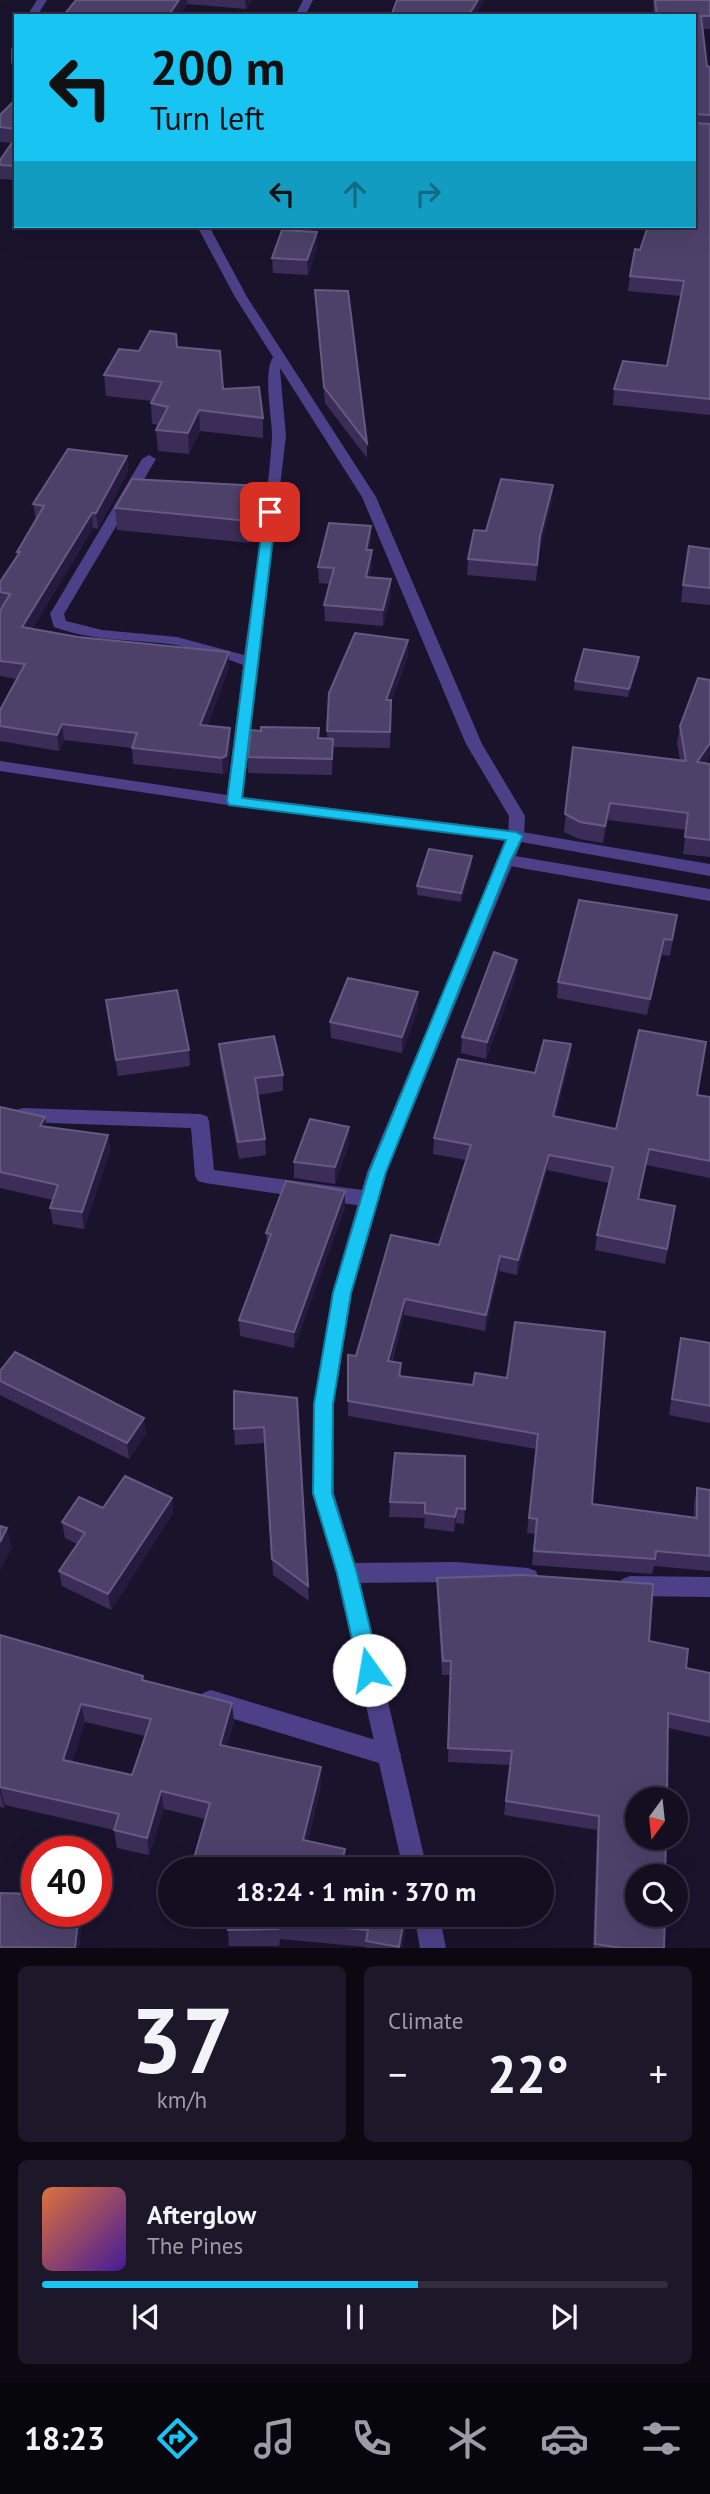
<!DOCTYPE html>
<html lang="en">
<head>
<meta charset="utf-8">
<style>
  body { margin:0; font-family:"PT Sans",sans-serif; background:#1d172a; color:#f1f3f6; height:100vh; display:flex; flex-direction:column; font-size:26px; white-space:nowrap }
  * { box-sizing:border-box; margin:0 }
  p { font-size:23px; color:#9d9ca5 }
  .icon { flex:none; width:38px; height:38px; fill:none; stroke:currentColor; stroke-width:2; stroke-linecap:round; stroke-linejoin:round }
  .map { position:relative; height:1948px; overflow:hidden }
  .sheet { display:flex; flex-direction:column; gap:18px; padding:18px; background:#0b0812; flex:1 }
  .sheet>* { flex:none }
  .hud { position:absolute; left:14px; top:14px; width:682px; height:214px; border-radius:0px; box-shadow:0 7px 28px #0002,0 0 0 2px #332e3f; background:#18c4f2; color:#111; overflow:hidden }
  .needle { width:46px; rotate:195deg }
  .buttons { position:absolute; left:625px; top:1787px; display:grid; gap:14px }
  .buttons a { display:grid; place-items:center; width:63px; height:63px; border-radius:50%; background:#140e21; box-shadow:0 7px 28px #0002,0 0 0 2px #332e3f; font-size:35px }
  .speed { position:absolute; left:21px; top:1836px; display:flex; gap:14px; font-size:35px; font-weight:700; text-align:center }
  .speed>* { display:grid; place-content:center; width:91px; height:91px; border-radius:50%; background:#140e21; box-shadow:0 7px 28px #0002,0 0 0 2px #332e3f; line-height:1 }
  .speed .limit { border:10px solid #d22; background:#fff; color:#111 }
  .pin { position:absolute; display:grid; place-items:center; width:60px; height:60px; color:#fff; margin:-30px; border-radius:14px; box-shadow:0 4px 10px #0006 }
  .me { position:absolute; width:77px; margin:-38px; rotate:347deg; stroke-linejoin:round; filter:drop-shadow(0 0 5px #0008) }
  .turn { display:flex; align-items:center; gap:24px; height:147px; padding:0 21px; font-size:32px }
  .turn .icon { width:91px; height:91px; stroke-width:2.5 }
  .turn b { display:block; font-size:49px; line-height:60px }
  .lanes { display:flex; align-items:center; height:66px; padding:0 21px; background:#0003; justify-content:center; gap:35px; direction:ltr }
  .lanes .off { opacity:.35 }
  .big { font-size:52px; font-weight:700; line-height:1.1 }
  .sheet .tile { flex:1; display:flex; flex-direction:column; justify-content:center; gap:10px; min-width:0; padding:0 24px; border-radius:10px; background:#1d172a }
  .sheet .dial { align-items:center; gap:0 }
  .dial b { font-size:91px; line-height:1 }
  .song { display:flex; align-items:center; gap:21px }
  .cover { width:84px; height:84px; border-radius:10px; background:linear-gradient(135deg,hsl(20 70% 55%),hsl(260 70% 35%)) }
  .played { height:7px; border-radius:4px; background:linear-gradient(90deg,#18c4f2 60%,#332e3f 60%) }
  .keys { display:flex; justify-content:space-around; direction:ltr }
  .heat { display:flex; justify-content:space-between; align-items:center; font-size:38px; direction:ltr }
  .sheet .tiles { flex:1; display:grid; gap:18px; grid-template-columns:1fr 1fr }
  .tile:last-child { grid-column:span 2 }
  .trip { position:absolute; left:158px; top:1857px; width:396px; height:70px; border-radius:35px; background:#140e21; box-shadow:0 7px 28px #0002,0 0 0 2px #332e3f; font-weight:700; line-height:70px; text-align:center }
  .tab-bar { display:flex; height:112px; justify-content:space-around; align-items:center; background:#08060d; color:#9d9ca5 }
  .tab-bar .icon { width:49px; height:49px }
  .tab-bar .current { color:#18c4f2 }
  .tab-bar b { font-size:32px; color:#f1f3f6 }
  .map>svg:first-child { display:block }
  .lines { fill:none; stroke-linecap:round; stroke-linejoin:round }
  .minor { fill:#4c4188; fill-rule:evenodd }
  .tertiary { fill:#4c4188; fill-rule:evenodd }
  .wall { fill:#3b2d58; fill-rule:evenodd }
  .shaded-wall { fill:#261b3f }
  .building { fill:#4d416a; stroke:#655a81; stroke-width:2; fill-rule:evenodd }
  .route { fill:#18c4f2; stroke:#107f9d; stroke-width:2 }
</style>
</head>
<body>
<div class="map">
<svg width="710" height="1948" viewBox="0 0 710 1948">
  <rect width="100%" height="100%" fill="#1a132c"/>
  <g class="lines">
    <g class="minor">
      <polygon points="303,0 313,0 305,16 295,16"/>
      <path d="M 279,352 L 285,356 L 280,370 L 286,436 L 243,797 L 516,831 L 710,864 L 710,876 L 516,841 L 234,806 L 0,771 L 0,761 L 227,795 L 243,665 C 222,657 199,649 176,645 C 135,639 94,642 54,627 L 50,614 L 142,459 L 149,455 L 156,459 L 64,614 L 66,621 L 102,630 L 177,637 L 244,655 C 254,583 267,510 272,438 C 273,419 259,360 279,352 Z"/>
      <polygon points="504,854 710,889 710,901 498,864 496,860"/>
      <polygon points="23,1108 200,1114 207,1116 209,1121 214,1170 370,1191 377,1194 380,1199 377,1204 370,1207 205,1183 198,1181 195,1176 191,1128 23,1122 16,1120 14,1115 16,1110"/>
      <polygon points="457,1562 528,1568 536,1571 539,1578 536,1585 528,1588 457,1582 347,1583 339,1580 336,1573 339,1566 347,1563"/>
      <polygon points="630,1576 710,1577 710,1597 630,1596 622,1593 619,1586 622,1579"/>
      <polygon points="211,1690 389,1744 397,1747 401,1755 397,1763 389,1766 211,1712 203,1709 199,1701 203,1693"/>
    </g>
    <g class="tertiary">
      <polygon points="37,0 47,0 37,16 27,16"/>
      <polygon points="16,45 16,66 11,63 11,48"/>
      <polygon points="197,226 209,226 247,297 376,497 482,744 525,816 524,836 387,1172 352,1293 334,1403 334,1493 358,1573 427,1869 403,1869 336,1573 312,1493 314,1403 332,1293 367,1172 508,836 509,816 466,744 362,497 235,297"/>
      <polygon points="414,1914 439,1914 446,1948 420,1948"/>
    </g>
  </g>
  <g class="wall">
    <polygon points="76,0 252,0 246,9 187,4 179,16 63,16"/>
    <polygon points="653,0 710,0 710,29 702,29 707,66 710,67 710,415 613,405 614,389 667,366 681,296 628,291 630,276 640,250 695,226 695,16 654,16"/>
    <polygon points="16,99 16,180 0,179 0,160 12,143 0,142 0,115"/>
    <polygon points="59,226 98,226 96,230"/>
    <polygon points="317,247 308,275 273,273 272,258"/>
    <polygon points="315,290 367,443 367,458 325,403 316,304"/>
    <polygon points="177,347 223,389 263,418 263,438 200,431 189,454 158,451 156,430 159,425 152,424 151,403 152,401 106,396 104,375 139,351"/>
    <polygon points="127,456 128,471 98,529 93,528 32,629 78,637 229,652 229,668 207,726 231,744 227,773 223,774 133,764 132,748 64,740 59,751 0,741 0,710 17,679 0,676 0,611 2,608 0,608 0,582 18,556 17,552 36,520 33,504"/>
    <polygon points="553,485 552,500 539,552 536,581 467,575 468,559 486,531"/>
    <polygon points="115,508 262,508 250,543 117,530"/>
    <polygon points="371,542 369,550 372,550 372,566 370,577 391,595 383,626 325,621 324,605 330,584 319,583 318,567"/>
    <polygon points="710,549 710,605 681,602 683,585"/>
    <polygon points="408,640 408,656 391,702 390,748 333,747 332,775 248,773 248,757 319,738 327,739 327,731"/>
    <polygon points="639,657 638,666 628,697 574,690 575,681"/>
    <polygon points="680,726 706,763 710,764 710,857 683,854 686,830 608,820 603,843 579,839 564,832 573,747 680,760 677,743"/>
    <polygon points="472,856 472,864 461,902 417,895 417,886"/>
    <polygon points="677,915 670,956 662,955 647,1015 557,998 558,982"/>
    <polygon points="516,977 486,1059 461,1053 462,1037"/>
    <polygon points="106,1000 189,1050 190,1066 118,1076"/>
    <polygon points="418,1009 402,1053 331,1038 330,1022"/>
    <polygon points="219,1044 283,1075 283,1091 258,1095 265,1139 266,1155 239,1159 220,1060"/>
    <polygon points="571,1044 570,1060 555,1117 616,1129 697,1095 710,1097 710,1178 646,1165 639,1199 675,1206 665,1264 595,1250 597,1235 609,1183 547,1170 517,1275 499,1271 485,1331 404,1315 392,1362 401,1363 401,1376 473,1385 507,1378 592,1504 694,1518 694,1503 697,1488 710,1490 710,1571 654,1566 652,1574 532,1565 535,1534 527,1533 536,1449 348,1416 348,1355 356,1356 439,1245 466,1160 433,1154 434,1138 535,1073"/>
    <polygon points="0,1107 45,1117 46,1126 108,1135 110,1151 84,1229 53,1224 50,1208 53,1200 0,1188"/>
    <polygon points="349,1143 335,1184 294,1178 294,1162"/>
    <polygon points="345,1207 294,1348 240,1336 239,1320 267,1244 266,1233"/>
    <polygon points="681,1338 710,1343 710,1423 669,1415"/>
    <polygon points="0,1371 146,1433 129,1459 0,1395"/>
    <polygon points="297,1398 308,1586 309,1601 273,1575 265,1443 235,1445 234,1429"/>
    <polygon points="395,1453 465,1509 464,1524 456,1523 454,1532 424,1528 425,1518 389,1517 390,1502"/>
    <polygon points="172,1498 173,1513 111,1610 62,1586 59,1571 77,1544 65,1538 62,1522 103,1508"/>
    <polygon points="437,1578 649,1641 686,1668 710,1673 710,1737 668,1728 664,1948 593,1948 597,1830 504,1815 510,1765 448,1762 450,1675 442,1675 437,1592"/>
    <path d="M 0,1635 L 144,1680 L 234,1722 L 226,1747 L 321,1785 L 308,1841 L 345,1849 L 344,1869 L 192,1869 L 192,1865 L 205,1819 L 164,1809 L 149,1855 L 117,1848 L 114,1830 L 5,1805 L 4,1808 L 0,1807 ZM 85,1722 L 145,1736 L 132,1775 L 72,1762 Z"/>
    <polygon points="0,1893 83,1911 79,1948 0,1948"/>
    <polygon points="228,1914 408,1914 402,1948 366,1948 366,1947 280,1939 279,1946 229,1946 228,1930"/>
  </g>
  <g class="shaded-wall">
    <polygon points="179,0 187,0 187,4 179,16 168,16"/>
    <polygon points="245,0 252,0 246,9"/>
    <polygon points="478,0 485,0 475,16 468,16"/>
    <polygon points="317,232 317,247 308,275 307,260"/>
    <polygon points="199,410 200,431 189,454 188,433"/>
    <polygon points="127,456 128,471 98,529 96,513"/>
    <polygon points="553,485 552,500 539,552 536,581 540,536"/>
    <polygon points="261,486 262,508 250,543 249,521"/>
    <polygon points="92,513 93,528 24,643 22,627"/>
    <polygon points="371,526 371,542 366,566 366,550"/>
    <polygon points="372,550 372,566 366,593 366,577"/>
    <polygon points="391,579 391,595 383,626 383,610"/>
    <polygon points="408,640 408,656 391,702 390,748 391,702 386,700"/>
    <polygon points="229,652 229,668 201,741 200,725"/>
    <polygon points="639,657 638,666 628,697 629,689"/>
    <polygon points="62,724 64,740 59,751 57,735"/>
    <polygon points="230,728 231,744 227,773 223,774 222,758"/>
    <polygon points="333,739 333,756 332,775 332,759"/>
    <polygon points="710,743 710,757 695,779 697,762"/>
    <polygon points="610,803 608,820 603,843 605,826"/>
    <polygon points="472,856 472,864 461,902 461,893"/>
    <polygon points="664,939 662,955 647,1015 650,999"/>
    <polygon points="517,960 516,977 486,1059 487,1042"/>
    <polygon points="418,992 418,1009 402,1053 402,1037"/>
    <polygon points="571,1044 570,1060 551,1132 553,1116"/>
    <polygon points="45,1117 47,1133 40,1126"/>
    <polygon points="349,1127 349,1143 335,1184 335,1167"/>
    <polygon points="108,1135 110,1151 84,1229 82,1212"/>
    <polygon points="549,1155 547,1170 517,1275 518,1260"/>
    <polygon points="345,1191 345,1207 294,1348 294,1332"/>
    <polygon points="500,1256 499,1271 485,1331 486,1315"/>
    <polygon points="405,1299 404,1315 387,1376 388,1361"/>
    <polygon points="144,1418 146,1433 129,1459 127,1443"/>
    <polygon points="172,1498 173,1513 111,1610 108,1594"/>
    <polygon points="457,1508 456,1523 454,1532 455,1517"/>
    <polygon points="7,1528 12,1548 0,1571 0,1542"/>
    <polygon points="232,1703 234,1722 221,1764 220,1745"/>
    <polygon points="81,1704 85,1722 67,1778 63,1760"/>
    <polygon points="321,1767 321,1785 304,1857 303,1840"/>
    <polygon points="0,1787 5,1805 4,1808 0,1792"/>
    <polygon points="161,1791 164,1809 149,1855 147,1838"/>
    <polygon points="345,1849 345,1867 344,1869 341,1869"/>
    <polygon points="79,1911 83,1911 79,1948 75,1948"/>
    <polygon points="405,1914 408,1914 402,1948 399,1948"/>
  </g>
  <g class="building">
    <polygon points="76,0 179,0 168,16 63,16"/>
    <polygon points="397,0 478,0 468,16 391,16"/>
    <polygon points="655,0 710,0 710,16 701,16 707,66 710,67 710,115 695,114 695,120 695,16 657,16"/>
    <polygon points="16,99 16,129 0,127 0,115"/>
    <polygon points="695,123 710,124 710,399 614,389 623,361 667,366 684,281 630,276 635,249 640,250 648,226 695,226"/>
    <polygon points="14,140 16,140 16,166 0,165 0,160"/>
    <polygon points="282,230 317,232 307,260 272,258"/>
    <polygon points="315,290 348,291 367,443 324,387"/>
    <polygon points="150,331 176,334 177,347 220,351 223,389 259,387 263,418 199,410 188,433 156,430 168,407 151,403 162,382 104,375 119,349 139,351"/>
    <polygon points="68,449 127,456 96,513 92,513 22,627 78,637 229,652 200,725 230,728 226,756 222,758 132,748 137,733 62,724 57,735 0,726 0,710 25,664 0,661 0,611 10,594 0,592 0,582 20,552 17,552 44,506 33,504"/>
    <polygon points="132,479 261,486 249,521 115,508"/>
    <polygon points="501,479 553,485 540,536 537,565 468,559 474,530 486,531"/>
    <polygon points="329,523 371,526 366,550 372,550 366,577 391,579 383,610 324,605 334,568 318,567"/>
    <polygon points="689,546 710,549 710,588 683,585"/>
    <polygon points="355,633 408,640 386,700 391,700 390,732 327,731 329,693"/>
    <polygon points="584,649 639,657 629,689 575,681"/>
    <polygon points="698,678 710,680 710,743 697,762 710,764 710,840 685,837 688,813 610,803 605,826 580,822 565,814 573,747 686,761 680,726"/>
    <polygon points="261,727 319,728 318,738 333,739 332,759 248,757 251,730 261,731"/>
    <polygon points="429,849 472,856 461,893 417,886"/>
    <polygon points="579,900 677,915 672,940 664,939 650,999 558,982"/>
    <polygon points="494,952 517,960 487,1042 462,1037"/>
    <polygon points="348,978 418,992 402,1037 330,1022"/>
    <polygon points="177,990 189,1050 116,1060 106,1000"/>
    <polygon points="639,1030 706,1042 697,1095 710,1097 710,1161 649,1149 638,1199 675,1206 667,1249 597,1235 613,1167 549,1155 518,1260 500,1256 486,1315 405,1299 388,1361 401,1363 399,1376 473,1385 475,1373 507,1378 515,1322 605,1332 592,1504 697,1518 697,1488 710,1490 710,1556 656,1551 655,1559 534,1551 537,1519 529,1518 538,1434 348,1401 348,1355 356,1356 391,1235 439,1245 471,1145 434,1138 458,1059 535,1073 544,1040 571,1044 553,1116 616,1129"/>
    <polygon points="274,1036 283,1075 255,1078 265,1139 238,1142 219,1044"/>
    <polygon points="0,1107 45,1117 40,1126 108,1135 82,1212 50,1208 58,1185 0,1172"/>
    <polygon points="310,1119 349,1127 335,1167 294,1162"/>
    <polygon points="286,1181 345,1191 294,1332 239,1320 271,1234 266,1233"/>
    <polygon points="681,1338 710,1343 710,1406 672,1399"/>
    <polygon points="15,1352 144,1418 127,1443 0,1381 0,1371"/>
    <polygon points="234,1391 297,1398 308,1586 272,1559 264,1427 234,1429"/>
    <polygon points="395,1453 465,1456 465,1509 457,1508 455,1517 425,1513 425,1503 390,1502"/>
    <polygon points="125,1476 172,1498 108,1594 59,1571 85,1533 62,1522 79,1497 103,1508"/>
    <polygon points="0,1526 7,1528 0,1542"/>
    <polygon points="522,1575 653,1584 649,1641 688,1649 686,1668 710,1673 710,1722 668,1713 667,1799 637,1799 637,1838 666,1838 665,1876 637,1876 637,1914 665,1914 664,1948 621,1948 595,1944 599,1816 506,1801 512,1751 448,1748 451,1661 443,1661 437,1578"/>
    <path d="M 0,1635 L 143,1676 L 142,1680 L 232,1703 L 220,1745 L 321,1767 L 303,1840 L 345,1849 L 341,1868 L 343,1869 L 209,1869 L 192,1865 L 210,1803 L 161,1791 L 147,1838 L 114,1830 L 119,1814 L 0,1787 L 0,1788 ZM 81,1704 L 151,1719 L 132,1775 L 63,1760 Z"/>
    <polygon points="0,1893 37,1894 37,1911 79,1911 75,1948 0,1947"/>
    <polygon points="228,1914 405,1914 399,1947 366,1941 368,1930 278,1922 278,1929 228,1930"/>
  </g>
  <polygon class="route" points="270,508 276,512 242,798 516,832 523,836 511,860 386,1172 351,1293 333,1404 332,1493 357,1573 380,1670 377,1677 369,1680 362,1677 359,1670 337,1573 313,1493 314,1404 333,1293 369,1172 506,840 229,805 227,801 264,512"/>
</svg>
<div class="buttons">
<a><svg class="needle" viewBox="-14 -14 28 28"><path d="M0-13l5 13h-10z" fill="#e53935"/><path d="M0 13l5-13h-10z" fill="#9d9ca5"/></svg></a>
<a><svg class="icon" aria-label="search" viewBox="0 0 24 24"><circle cx="10" cy="10" r="6"/><path d="M15 15l6 6"/></svg></a>
</div>
<div class="speed"><div class="limit">40</div></div>
<div class="pin" style="left:270px;top:512px;background:#d93025"><svg class="icon" aria-label="arrive" viewBox="0 0 24 24"><path d="M6 21V4h12l-3 4 3 4H6"/></svg></div>
<svg class="me" style="left:369px;top:1670px" viewBox="-20 -20 40 40"><circle r="19" fill="#fff"/><path d="M0-13L10 11 0 6-10 11z" fill="#18c4f2"/></svg>
<div class="trip">18:24 · 1 min · 370 m</div>
<div class="hud">
<div class="turn"><svg class="icon" aria-label="left" viewBox="0 0 24 24"><path d="M17 20v-9H6M10 6l-5 5 5 5"/></svg><div><b>200 m</b>Turn left</div></div>
<div class="lanes"><svg class="icon" aria-label="left" viewBox="0 0 24 24"><path d="M17 20v-9H6M10 6l-5 5 5 5"/></svg><svg class="icon off" aria-label="ahead" viewBox="0 0 24 24"><path d="M12 20V5M6 11l6-6 6 6"/></svg><svg class="icon off" aria-label="right" viewBox="0 0 24 24"><path d="M7 20v-9h11M14 6l5 5-5 5"/></svg></div>
</div>
</div>
<section class="sheet">
<div class="tiles">
<div class="tile dial"><b>37</b><p>km/h</p></div>
<div class="tile"><p>Climate</p>
<div class="heat"><a>−</a><b class="big">22°</b><a>+</a></div>
</div>
<div class="tile">
<div class="song"><i class="cover"></i><div><b>Afterglow</b><p>The Pines</p></div></div>
<div class="played"></div>
<div class="keys"><svg class="icon" aria-label="previous" viewBox="0 0 24 24"><path d="M18 5L8 12l10 7zM5 5v14"/></svg><svg class="icon" aria-label="pause" viewBox="0 0 24 24"><path d="M8 5v14M16 5v14"/></svg><svg class="icon" aria-label="next" viewBox="0 0 24 24"><path d="M6 5l10 7-10 7zM19 5v14"/></svg></div>
</div>
</div>
</section>
<nav class="tab-bar">
<b>18:23</b>
<svg class="icon current" aria-label="directions" viewBox="0 0 24 24"><path d="M12 3l9 9-9 9-9-9zM9 14v-3h6M13 9l2 2-2 2"/></svg>
<svg class="icon" aria-label="music" viewBox="0 0 24 24"><path d="M9 18V5l10-2v13"/><circle cx="6" cy="18" r="3"/><circle cx="16" cy="16" r="3"/></svg>
<svg class="icon" aria-label="phone" viewBox="0 0 24 24"><path d="M5 4h4l2 5-3 2q2 4 5 5l2-3 5 2v4C11 20 4 13 5 4z"/></svg>
<svg class="icon" aria-label="climate" viewBox="0 0 24 24"><path d="M12 3v18M4 7l16 10M4 17L20 7"/></svg>
<svg class="icon" aria-label="car" viewBox="0 0 24 24"><path d="M5 17H2v-5l4-1 3-4h7l3 4 3 1v5h-3M9 17h6M6 11h13"/><circle cx="7" cy="17" r="2"/><circle cx="17" cy="17" r="2"/></svg>
<svg class="icon" aria-label="filters" viewBox="0 0 24 24"><path d="M4 7h16M4 17h16"/><circle cx="9" cy="7" r="2"/><circle cx="15" cy="17" r="2"/></svg>
</nav>
</body>
</html>
